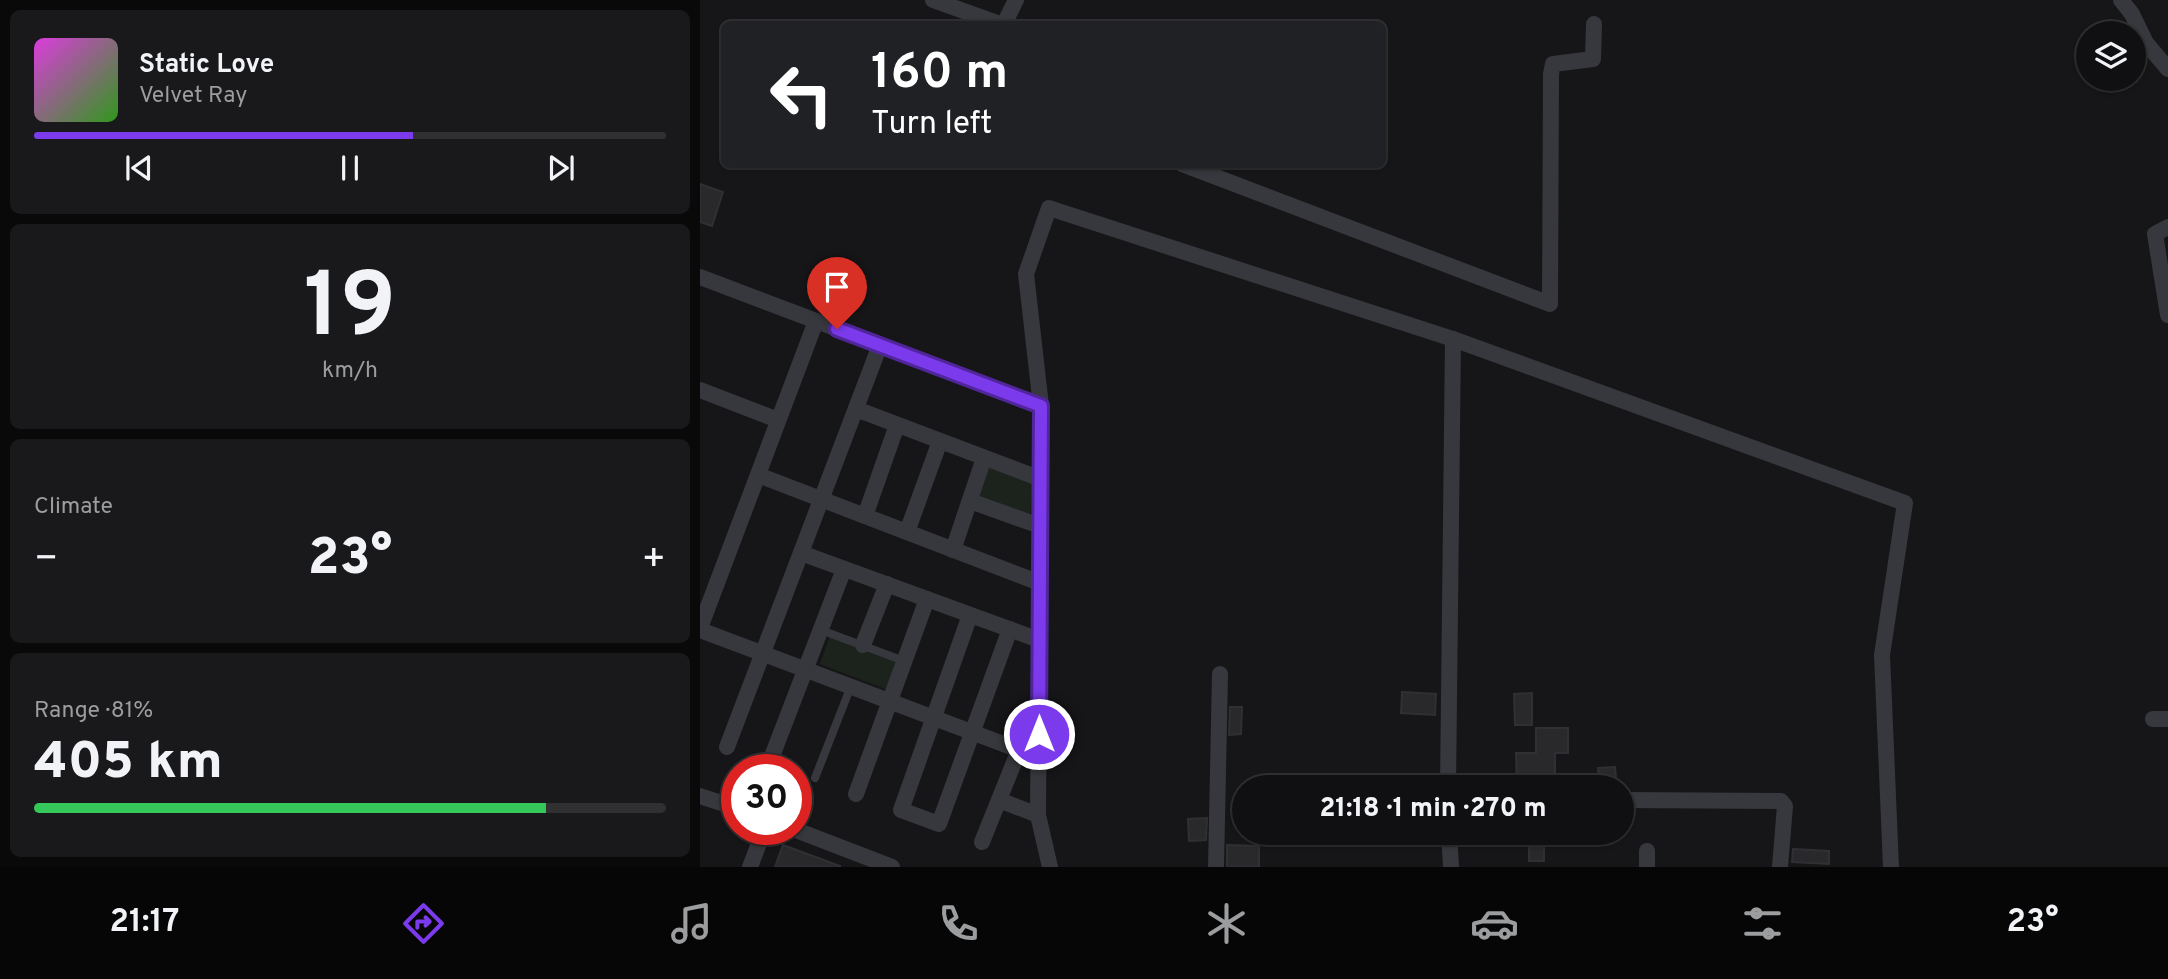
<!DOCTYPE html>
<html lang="en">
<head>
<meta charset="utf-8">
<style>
  body { margin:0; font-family:Overpass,sans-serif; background:#19191b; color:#f1f3f6; height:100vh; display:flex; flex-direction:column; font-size:26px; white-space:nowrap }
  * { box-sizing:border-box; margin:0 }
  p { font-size:23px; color:#9c9d9f }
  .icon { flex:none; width:38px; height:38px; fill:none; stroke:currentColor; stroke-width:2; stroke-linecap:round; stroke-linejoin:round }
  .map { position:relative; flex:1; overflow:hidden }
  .drawer { display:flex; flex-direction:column; gap:10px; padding:10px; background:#09090a; width:700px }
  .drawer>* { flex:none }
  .top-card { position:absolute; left:21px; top:21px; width:665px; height:147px; border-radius:10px; box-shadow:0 2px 5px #0004,0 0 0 2px #303032; background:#202124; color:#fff; overflow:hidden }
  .fabs { position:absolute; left:1376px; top:21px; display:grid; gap:14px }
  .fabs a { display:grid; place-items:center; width:70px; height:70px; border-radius:50%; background:#101012; box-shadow:0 2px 5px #0004,0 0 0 2px #303032; font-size:35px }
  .speed { position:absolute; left:21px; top:754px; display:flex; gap:14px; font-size:35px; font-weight:700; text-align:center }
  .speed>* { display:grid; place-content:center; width:91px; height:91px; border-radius:50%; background:#101012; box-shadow:0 2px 5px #0004,0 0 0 2px #303032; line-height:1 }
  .speed .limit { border:10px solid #d22; background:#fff; color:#111 }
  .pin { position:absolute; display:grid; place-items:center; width:60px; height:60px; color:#fff; margin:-72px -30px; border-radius:50% 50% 50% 0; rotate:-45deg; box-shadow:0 0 7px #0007 }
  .pin .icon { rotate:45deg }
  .me { position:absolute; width:77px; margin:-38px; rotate:0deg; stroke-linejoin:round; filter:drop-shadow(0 0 5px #0008) }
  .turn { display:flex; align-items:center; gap:24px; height:147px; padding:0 35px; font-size:32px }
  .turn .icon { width:91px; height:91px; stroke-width:2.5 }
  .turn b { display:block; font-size:49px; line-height:60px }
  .big { font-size:52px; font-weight:800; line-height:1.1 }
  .drawer .card { flex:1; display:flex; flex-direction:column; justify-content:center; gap:10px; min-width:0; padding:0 24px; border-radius:10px; background:#19191b }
  .drawer .dial { align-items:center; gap:0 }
  .dial b { font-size:91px; line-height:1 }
  .song { display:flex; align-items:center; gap:21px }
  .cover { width:84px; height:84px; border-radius:10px; background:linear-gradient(135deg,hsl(300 70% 55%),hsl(110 70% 35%)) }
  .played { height:7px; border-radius:4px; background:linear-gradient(90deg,#7c3aed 60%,#303032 60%) }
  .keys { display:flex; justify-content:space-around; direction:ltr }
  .heat { display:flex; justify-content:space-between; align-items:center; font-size:38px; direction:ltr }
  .charge { height:10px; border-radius:5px; background:linear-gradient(90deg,#34c759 81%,#303032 0) }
  .trip { position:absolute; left:532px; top:775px; width:402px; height:70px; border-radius:35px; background:#101012; box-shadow:0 2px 5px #0004,0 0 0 2px #303032; font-weight:800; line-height:70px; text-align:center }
  .dock { display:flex; height:112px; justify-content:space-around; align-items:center; background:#060607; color:#9c9d9f }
  .dock .icon { width:49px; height:49px }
  .dock .on { color:#7c3aed }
  .dock b { font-size:32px; color:#f1f3f6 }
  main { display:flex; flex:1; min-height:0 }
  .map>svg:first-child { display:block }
  .green { fill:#1c231d }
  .building { fill:#29292c; stroke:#303034; stroke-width:2 }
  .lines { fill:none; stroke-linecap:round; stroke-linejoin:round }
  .service { stroke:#37383d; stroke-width:8 }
  .minor { stroke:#37383d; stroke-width:16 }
  .route-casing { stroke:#51269a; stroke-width:18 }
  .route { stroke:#7c3aed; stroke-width:12 }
</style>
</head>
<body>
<main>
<section class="drawer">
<div class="card">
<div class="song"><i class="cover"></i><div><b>Static Love</b><p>Velvet Ray</p></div></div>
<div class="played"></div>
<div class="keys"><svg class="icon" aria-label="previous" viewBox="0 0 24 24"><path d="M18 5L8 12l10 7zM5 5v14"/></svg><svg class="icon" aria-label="pause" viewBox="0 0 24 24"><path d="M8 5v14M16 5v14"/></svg><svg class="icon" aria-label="next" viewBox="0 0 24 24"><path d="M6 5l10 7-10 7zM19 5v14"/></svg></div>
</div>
<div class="card dial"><b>19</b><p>km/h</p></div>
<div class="card"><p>Climate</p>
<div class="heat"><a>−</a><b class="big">23°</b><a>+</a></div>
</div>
<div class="card"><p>Range · 81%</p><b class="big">405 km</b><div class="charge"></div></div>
</section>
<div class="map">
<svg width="1468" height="867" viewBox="0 0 1468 867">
  <rect width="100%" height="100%" fill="#161618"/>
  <g class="green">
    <polygon points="290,464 333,482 330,517 279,498"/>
    <polygon points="130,636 199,662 188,690 120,664"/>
  </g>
  <g class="building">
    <polygon points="0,184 23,192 12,226 0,222"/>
    <polygon points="702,692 736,694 735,715 701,713"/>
    <polygon points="832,693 832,725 815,725 814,694"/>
    <polygon points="530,707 542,707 541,734 529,735"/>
    <polygon points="836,728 868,728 868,753 855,753 855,786 817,786 816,753 836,753"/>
    <polygon points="915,767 917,788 900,788 898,768"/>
    <polygon points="507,818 506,840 489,841 488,819"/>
    <rect x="829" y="833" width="15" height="28"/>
    <polygon points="83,845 140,866 140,867 75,867"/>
    <polygon points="527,845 559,846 559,867 527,867"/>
    <polygon points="1093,849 1129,851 1129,864 1092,862"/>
  </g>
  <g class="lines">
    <g class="service">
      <polyline points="121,630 204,661"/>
      <polyline points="115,778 151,686"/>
    </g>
    <g class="minor">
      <polyline points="233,0 300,24"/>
      <polyline points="1421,0 1432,14 1446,43 1468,69"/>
      <polyline points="304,24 316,0"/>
      <polyline points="482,164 850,304 851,74 853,64 893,59 894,24"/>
      <polyline points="1468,227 1455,234 1468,315"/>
      <polyline points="0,277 341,406"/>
      <polyline points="0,390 78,420"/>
      <polyline points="156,409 341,479"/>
      <polyline points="58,475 340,583"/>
      <polyline points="270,501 340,526"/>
      <polyline points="165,516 197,425"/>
      <polyline points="207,532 240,441"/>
      <polyline points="253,550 284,458"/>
      <polyline points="101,553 339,640"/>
      <polyline points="270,615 201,810 239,824 310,629"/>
      <polyline points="0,628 116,321"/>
      <polyline points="0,630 338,757"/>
      <polyline points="163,645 187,584"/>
      <polyline points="1453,719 1468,719"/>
      <polyline points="27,747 180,345"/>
      <polyline points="69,764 144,569"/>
      <polyline points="748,788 753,339"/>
      <polyline points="156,794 227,599"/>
      <polyline points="0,796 37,808"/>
      <polyline points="299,800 338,815"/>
      <polyline points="922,800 1081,801 1085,806 1080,867"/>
      <polyline points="96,830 192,867"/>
      <polyline points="749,833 751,867"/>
      <polyline points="282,842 319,750"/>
      <polyline points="50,867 64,830"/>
      <polyline points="350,867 338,815 341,406 326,274 349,208 753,339 1205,503 1182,655 1191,867"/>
      <polyline points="516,867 520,674"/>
      <polyline points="947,867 947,851"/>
    </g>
  </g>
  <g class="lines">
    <g class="route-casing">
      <polyline id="route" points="137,329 341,406 339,734"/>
    </g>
    <use href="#route" class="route"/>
  </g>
</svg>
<div class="fabs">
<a><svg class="icon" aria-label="layers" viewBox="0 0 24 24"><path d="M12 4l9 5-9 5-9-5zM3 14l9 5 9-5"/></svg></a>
</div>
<div class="speed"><div class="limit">30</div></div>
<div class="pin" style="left:137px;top:329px;background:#d93025"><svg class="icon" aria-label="arrive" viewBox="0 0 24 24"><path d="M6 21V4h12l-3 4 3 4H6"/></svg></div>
<svg class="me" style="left:339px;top:734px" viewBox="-20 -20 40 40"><circle r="17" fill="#7c3aed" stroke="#fff" stroke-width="3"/><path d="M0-11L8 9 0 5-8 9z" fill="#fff"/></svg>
<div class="trip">21:18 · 1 min · 270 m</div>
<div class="top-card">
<div class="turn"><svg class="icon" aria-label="left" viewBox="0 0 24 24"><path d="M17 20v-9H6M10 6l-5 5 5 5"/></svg><div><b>160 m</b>Turn left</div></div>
</div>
</div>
</main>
<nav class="dock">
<b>21:17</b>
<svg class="icon on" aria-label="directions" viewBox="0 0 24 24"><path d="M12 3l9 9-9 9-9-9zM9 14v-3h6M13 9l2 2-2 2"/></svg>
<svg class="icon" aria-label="music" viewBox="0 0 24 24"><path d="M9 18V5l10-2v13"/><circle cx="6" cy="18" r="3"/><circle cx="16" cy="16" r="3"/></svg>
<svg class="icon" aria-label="phone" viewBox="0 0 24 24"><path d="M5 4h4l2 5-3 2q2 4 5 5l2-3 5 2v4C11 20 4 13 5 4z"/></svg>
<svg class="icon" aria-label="climate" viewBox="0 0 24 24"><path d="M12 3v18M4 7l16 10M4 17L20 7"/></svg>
<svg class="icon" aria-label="car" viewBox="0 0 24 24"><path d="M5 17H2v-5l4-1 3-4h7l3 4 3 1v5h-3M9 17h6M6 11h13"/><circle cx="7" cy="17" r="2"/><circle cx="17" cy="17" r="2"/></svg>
<svg class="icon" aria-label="filters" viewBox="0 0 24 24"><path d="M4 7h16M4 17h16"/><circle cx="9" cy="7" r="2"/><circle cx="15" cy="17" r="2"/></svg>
<b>23°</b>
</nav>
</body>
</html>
